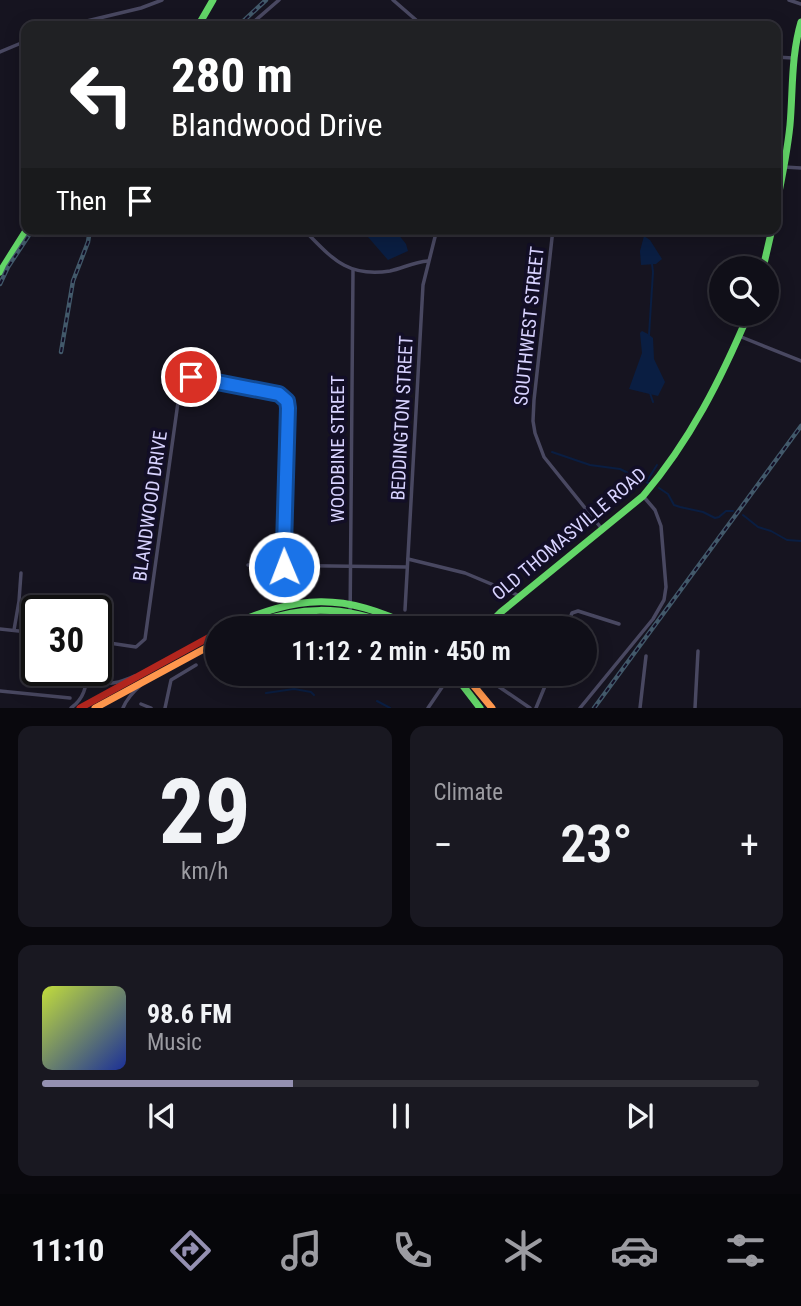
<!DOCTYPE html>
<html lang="en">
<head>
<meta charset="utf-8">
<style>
  body { margin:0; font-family:"Roboto Condensed",sans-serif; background:#191821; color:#f1f3f6; height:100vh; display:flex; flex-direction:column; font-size:26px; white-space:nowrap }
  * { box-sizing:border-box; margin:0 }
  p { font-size:23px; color:#9c9ca2 }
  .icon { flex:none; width:38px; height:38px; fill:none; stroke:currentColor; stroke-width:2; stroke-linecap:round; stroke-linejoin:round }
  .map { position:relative; height:708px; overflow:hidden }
  .side { display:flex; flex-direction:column; gap:18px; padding:18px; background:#09080d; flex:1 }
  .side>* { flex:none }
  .top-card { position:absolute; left:21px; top:21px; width:760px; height:214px; border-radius:14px; box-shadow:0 4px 18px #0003,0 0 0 2px #302f37; background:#202124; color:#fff; overflow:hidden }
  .fabs { position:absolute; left:709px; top:256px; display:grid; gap:14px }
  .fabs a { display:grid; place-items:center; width:70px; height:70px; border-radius:50%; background:#100f18; box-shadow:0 4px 18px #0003,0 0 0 2px #302f37; font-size:35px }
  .speed { position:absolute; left:21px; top:595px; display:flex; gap:14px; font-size:35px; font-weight:700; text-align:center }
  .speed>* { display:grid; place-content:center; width:91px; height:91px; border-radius:50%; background:#100f18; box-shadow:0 4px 18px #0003,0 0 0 2px #302f37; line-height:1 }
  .speed .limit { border:4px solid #111; border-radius:10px; background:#fff; color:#111 }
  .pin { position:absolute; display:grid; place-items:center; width:60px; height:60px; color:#fff; margin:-30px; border:4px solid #fff; border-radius:50%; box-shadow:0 2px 7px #0007 }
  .me { position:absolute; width:77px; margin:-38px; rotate:359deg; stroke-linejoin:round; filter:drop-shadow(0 0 5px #0008) }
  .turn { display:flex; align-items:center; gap:24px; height:147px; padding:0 35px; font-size:32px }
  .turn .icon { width:91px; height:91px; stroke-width:2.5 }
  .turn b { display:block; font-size:49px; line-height:60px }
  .then { display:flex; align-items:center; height:66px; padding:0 35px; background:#0003; gap:14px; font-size:26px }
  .big { font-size:52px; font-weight:600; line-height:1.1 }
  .side .widget { flex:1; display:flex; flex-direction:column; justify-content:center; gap:10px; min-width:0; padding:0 24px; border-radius:14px; background:#191821 }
  .side .dial { align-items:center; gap:0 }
  .dial b { font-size:91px; line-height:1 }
  .song { display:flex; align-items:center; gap:21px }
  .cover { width:84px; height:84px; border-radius:10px; background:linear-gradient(135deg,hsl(70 70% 55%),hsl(230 70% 35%)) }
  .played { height:7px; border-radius:4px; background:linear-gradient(90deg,#9490b1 35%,#302f37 35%) }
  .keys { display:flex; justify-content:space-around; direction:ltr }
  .heat { display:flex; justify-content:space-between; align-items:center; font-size:38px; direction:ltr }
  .side .tiles { flex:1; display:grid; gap:18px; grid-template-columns:1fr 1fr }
  .widget:last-child { grid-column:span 2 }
  .trip { position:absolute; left:205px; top:616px; width:392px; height:70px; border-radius:35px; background:#100f18; box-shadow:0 4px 18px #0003,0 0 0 2px #302f37; font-weight:600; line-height:70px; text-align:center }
  .tabs { display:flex; height:112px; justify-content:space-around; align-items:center; background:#06060a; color:#9c9ca2 }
  .tabs .icon { width:49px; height:49px }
  .tabs .selected { color:#9490b1 }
  .tabs b { font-size:32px; color:#f1f3f6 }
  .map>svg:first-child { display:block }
  .water { fill:#0a1e42 }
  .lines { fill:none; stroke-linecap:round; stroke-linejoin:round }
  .stream { stroke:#0a1e42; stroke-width:2 }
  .street { stroke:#494861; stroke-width:3.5 }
  .fast { stroke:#63d668; stroke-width:7 }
  .slow { stroke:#ff974d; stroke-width:7 }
  .jam { stroke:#b3261e; stroke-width:7 }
  .rail-casing { stroke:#42596a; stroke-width:4.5 }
  .rail { stroke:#120e26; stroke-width:2; stroke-dasharray:5; stroke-linecap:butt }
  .route-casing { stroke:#114b97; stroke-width:18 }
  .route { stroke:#1a73e8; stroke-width:12 }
  .labels { text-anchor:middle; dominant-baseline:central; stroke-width:7; stroke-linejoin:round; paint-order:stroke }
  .street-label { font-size:19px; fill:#d8d3ff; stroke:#120e26 }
</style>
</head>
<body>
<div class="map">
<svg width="801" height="708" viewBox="0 0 801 708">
  <rect width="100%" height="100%" fill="#161420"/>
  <g class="water">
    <polygon points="366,229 394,229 406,244 408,251 388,260 368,237"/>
    <polygon points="644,236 650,240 662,259 656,264 641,265 640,251"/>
    <polygon points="642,331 648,334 653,338 654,359 665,382 658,396 629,389 642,353 640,333"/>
  </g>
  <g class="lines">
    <g class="stream">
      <polyline points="649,335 653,272 652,264"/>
      <polyline points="650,393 653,402"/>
      <polyline points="552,452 590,465 620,469 650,484"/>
      <polyline points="647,481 657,465"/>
      <polyline points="659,488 668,494 674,505 680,507 703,512 715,518 719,517 726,511 733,511"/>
      <polyline points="743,515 758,527 771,531 787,540 801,541"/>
      <polyline points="266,693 294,689 311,692 314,695"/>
      <polyline points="377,701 390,708"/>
    </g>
    <g class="street">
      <polyline points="393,0 423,26"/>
      <polyline points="789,0 801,4"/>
      <polyline points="66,26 141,8 162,0"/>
      <polyline points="249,26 279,0"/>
      <polyline points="0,52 26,41"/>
      <polyline points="775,57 793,58"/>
      <polyline points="784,167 801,168"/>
      <path d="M 303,229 C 331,257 346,278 390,271 C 403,268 414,262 428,261"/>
      <polyline points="553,229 534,400 533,421 535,433 544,457 602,529"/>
      <polyline points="739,336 801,361"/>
      <polyline points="408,559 465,573 520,596"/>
      <polyline points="248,565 407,567"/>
      <polyline points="405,610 423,285 437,229"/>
      <polyline points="350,628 353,270"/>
      <polyline points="566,628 572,613 578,611 619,624"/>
      <polyline points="0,629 37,633"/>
      <polyline points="14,630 19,601 21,573"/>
      <path d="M 96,641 L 136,647 L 145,639 L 180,388 C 181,380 186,377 194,377 L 279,394 L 287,401 L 288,408 L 283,546 L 284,599"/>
      <path d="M 94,670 C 103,691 119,682 135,676"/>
      <polyline points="492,682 530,708"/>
      <polyline points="0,691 70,698"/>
      <polyline points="141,704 151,708"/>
      <path d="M 71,708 C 85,698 86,686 88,670"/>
      <path d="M 123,708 C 127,698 133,692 141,685"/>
      <polyline points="165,708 171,680 196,665"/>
      <polyline points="428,708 451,674"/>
      <polyline points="536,708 550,674"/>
      <polyline points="580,708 653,619 664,600 666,587 661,526 655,510 643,496"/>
      <polyline points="640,708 646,656"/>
      <polyline points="695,708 698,651"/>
    </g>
    <g class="fast">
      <polyline points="198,26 213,0"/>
      <path d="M 775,212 C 781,183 787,155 790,125 C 793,90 791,56 801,22"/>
      <polyline points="763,268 772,229"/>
      <polyline points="0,272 27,229"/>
      <path d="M 225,628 C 299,594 342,592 416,628"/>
      <path d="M 242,628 C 297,605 343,604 398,628"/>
      <path d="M 485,628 L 501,612 L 643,496 C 690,441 721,379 749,313"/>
      <polyline points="454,674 480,708"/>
    </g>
    <g class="slow">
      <polyline points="464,674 492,708"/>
      <polyline points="95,708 217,642"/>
    </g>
    <polyline class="jam" points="80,708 217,633"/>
    <g class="rail-casing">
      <g id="rail">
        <polyline points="238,26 266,0"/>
        <polyline points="0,284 8,267 33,229"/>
        <polyline points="61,352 73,281 88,242 90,229"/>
        <polyline points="594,708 801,426"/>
      </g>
    </g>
    <use href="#rail" class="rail"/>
  </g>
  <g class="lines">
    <g class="route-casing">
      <polyline id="route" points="191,377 279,394 287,401 288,408 284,546 284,567"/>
    </g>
    <use href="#route" class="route"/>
  </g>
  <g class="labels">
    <g class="street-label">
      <text transform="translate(529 326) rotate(-84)">SOUTHWEST STREET</text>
      <text transform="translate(402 418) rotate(-87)">BEDDINGTON STREET</text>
      <text transform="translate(337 449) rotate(-90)">WOODBINE STREET</text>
      <text transform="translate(150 506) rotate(-82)">BLANDWOOD DRIVE</text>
      <text transform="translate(569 534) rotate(-40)">OLD THOMASVILLE ROAD</text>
    </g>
  </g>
</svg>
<div class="fabs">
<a><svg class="icon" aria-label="search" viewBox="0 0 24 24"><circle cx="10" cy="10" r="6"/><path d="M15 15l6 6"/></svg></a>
</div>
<div class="speed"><div class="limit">30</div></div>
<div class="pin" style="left:191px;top:377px;background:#d93025"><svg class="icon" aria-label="arrive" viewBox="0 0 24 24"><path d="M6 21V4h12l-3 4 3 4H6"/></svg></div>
<svg class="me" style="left:284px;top:567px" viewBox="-20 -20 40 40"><circle r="17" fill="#1a73e8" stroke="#fff" stroke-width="3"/><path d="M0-11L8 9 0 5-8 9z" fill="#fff"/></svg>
<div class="trip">11:12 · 2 min · 450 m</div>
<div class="top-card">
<div class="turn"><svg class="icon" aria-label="left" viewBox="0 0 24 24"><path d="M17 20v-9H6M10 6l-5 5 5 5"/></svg><div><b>280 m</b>Blandwood Drive</div></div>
<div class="then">Then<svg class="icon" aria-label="arrive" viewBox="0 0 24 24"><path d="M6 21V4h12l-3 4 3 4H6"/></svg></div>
</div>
</div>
<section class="side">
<div class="tiles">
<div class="widget dial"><b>29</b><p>km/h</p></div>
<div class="widget"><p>Climate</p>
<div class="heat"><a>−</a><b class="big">23°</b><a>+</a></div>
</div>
<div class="widget">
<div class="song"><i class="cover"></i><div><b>98.6 FM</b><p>Music</p></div></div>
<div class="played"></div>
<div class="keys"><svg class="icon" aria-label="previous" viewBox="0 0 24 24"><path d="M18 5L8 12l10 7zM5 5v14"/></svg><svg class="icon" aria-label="pause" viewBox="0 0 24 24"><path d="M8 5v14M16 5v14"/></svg><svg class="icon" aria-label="next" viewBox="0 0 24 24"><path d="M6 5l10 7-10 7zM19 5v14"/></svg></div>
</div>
</div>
</section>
<nav class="tabs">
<b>11:10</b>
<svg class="icon selected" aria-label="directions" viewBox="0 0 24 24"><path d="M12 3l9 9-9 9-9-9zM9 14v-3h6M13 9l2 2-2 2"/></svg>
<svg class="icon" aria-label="music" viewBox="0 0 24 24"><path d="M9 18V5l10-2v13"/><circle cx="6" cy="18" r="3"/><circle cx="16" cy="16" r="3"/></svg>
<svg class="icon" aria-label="phone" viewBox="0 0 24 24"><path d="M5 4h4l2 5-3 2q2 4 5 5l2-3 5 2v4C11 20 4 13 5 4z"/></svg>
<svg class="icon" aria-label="climate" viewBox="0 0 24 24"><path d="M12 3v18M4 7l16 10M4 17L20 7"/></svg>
<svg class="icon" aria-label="car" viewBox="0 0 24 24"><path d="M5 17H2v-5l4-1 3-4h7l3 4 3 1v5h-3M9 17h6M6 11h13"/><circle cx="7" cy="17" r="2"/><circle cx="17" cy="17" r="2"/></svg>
<svg class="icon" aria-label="filters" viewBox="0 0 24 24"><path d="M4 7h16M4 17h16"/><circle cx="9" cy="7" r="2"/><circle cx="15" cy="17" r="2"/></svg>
</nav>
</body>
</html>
